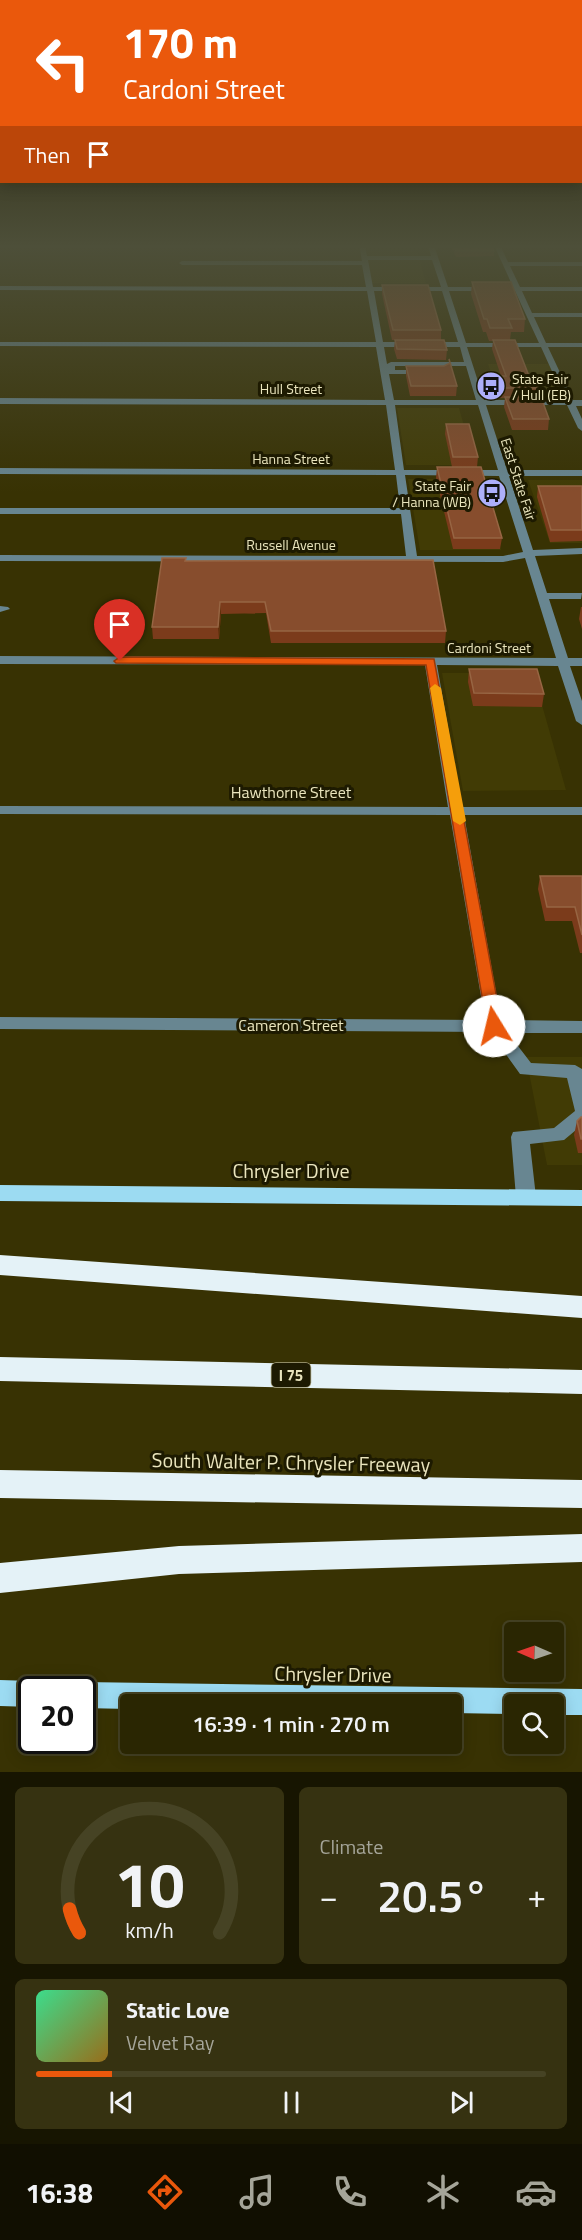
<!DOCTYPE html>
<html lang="en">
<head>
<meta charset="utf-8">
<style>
  body { margin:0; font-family:"Titillium Web",sans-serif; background:#363211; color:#f1f3f6; height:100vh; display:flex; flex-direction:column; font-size:22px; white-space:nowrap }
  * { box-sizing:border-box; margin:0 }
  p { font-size:20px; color:#a5a599 }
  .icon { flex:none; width:33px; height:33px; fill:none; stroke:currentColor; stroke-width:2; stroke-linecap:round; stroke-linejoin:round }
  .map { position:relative; height:1772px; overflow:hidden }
  .side { display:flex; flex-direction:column; gap:15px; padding:15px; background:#171501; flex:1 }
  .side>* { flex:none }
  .banner { position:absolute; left:0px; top:0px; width:582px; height:183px; box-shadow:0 3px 15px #0003,0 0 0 2px #464324; background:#ea580c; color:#fff; overflow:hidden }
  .needle { width:39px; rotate:272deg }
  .controls { position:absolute; left:504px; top:1622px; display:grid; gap:12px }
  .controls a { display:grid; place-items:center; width:60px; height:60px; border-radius:6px; background:#2a2602; box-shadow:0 3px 15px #0003,0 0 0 2px #464324; font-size:30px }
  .speed { position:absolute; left:18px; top:1676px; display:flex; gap:12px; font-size:30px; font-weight:700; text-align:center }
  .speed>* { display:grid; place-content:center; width:78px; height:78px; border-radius:50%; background:#2a2602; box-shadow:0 3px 15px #0003,0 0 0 2px #464324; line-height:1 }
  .speed .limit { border:3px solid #111; border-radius:9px; background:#fff; color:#111 }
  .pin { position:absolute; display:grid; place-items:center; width:51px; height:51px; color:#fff; margin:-62px -26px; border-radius:50% 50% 50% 0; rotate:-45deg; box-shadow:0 0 6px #0007 }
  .pin .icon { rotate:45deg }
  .me { position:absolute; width:66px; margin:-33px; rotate:351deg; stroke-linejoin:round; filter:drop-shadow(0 0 4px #0008) }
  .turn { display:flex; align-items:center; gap:21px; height:126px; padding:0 24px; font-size:27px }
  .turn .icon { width:78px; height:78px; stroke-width:2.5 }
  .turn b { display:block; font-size:42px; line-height:51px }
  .then { display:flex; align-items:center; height:57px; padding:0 24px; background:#0003; gap:12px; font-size:22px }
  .big { font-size:45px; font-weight:600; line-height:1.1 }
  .side .tile { flex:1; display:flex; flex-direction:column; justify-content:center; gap:9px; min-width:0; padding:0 21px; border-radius:9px; background:#363211 }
  .side .dial { align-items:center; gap:0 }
  .dial svg { height:156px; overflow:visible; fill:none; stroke:#464324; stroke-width:7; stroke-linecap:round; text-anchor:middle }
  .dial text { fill:#f1f3f6; stroke:none }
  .song { display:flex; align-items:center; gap:18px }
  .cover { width:72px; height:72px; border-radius:9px; background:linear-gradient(135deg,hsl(150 70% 55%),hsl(40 70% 35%)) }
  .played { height:6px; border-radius:3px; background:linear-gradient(90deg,#ea580c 15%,#464324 15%) }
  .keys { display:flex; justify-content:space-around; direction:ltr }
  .heat { display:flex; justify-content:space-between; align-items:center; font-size:33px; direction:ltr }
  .side .tiles { flex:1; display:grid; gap:15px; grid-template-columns:1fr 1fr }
  .tile:last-child { grid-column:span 2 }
  .trip { position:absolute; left:120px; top:1694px; width:342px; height:60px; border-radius:6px; background:#2a2602; box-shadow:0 3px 15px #0003,0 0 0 2px #464324; font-weight:600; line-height:60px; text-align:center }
  .dock { display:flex; height:96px; justify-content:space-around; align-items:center; background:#110f01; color:#a5a599 }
  .dock .icon { width:42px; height:42px }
  .dock .selected { color:#ea580c }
  .dock b { font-size:27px; color:#f1f3f6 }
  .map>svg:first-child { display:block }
  .built { fill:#413b05 }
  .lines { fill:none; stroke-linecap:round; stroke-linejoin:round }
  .minor { fill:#688691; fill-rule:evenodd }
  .major { fill:#9cdbf2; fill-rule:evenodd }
  .highway { fill:#e4f2f7; fill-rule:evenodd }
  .wall { fill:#7b3b1b }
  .shaded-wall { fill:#5b300a }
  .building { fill:#874d2d; stroke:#976543; stroke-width:1.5 }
  .route { fill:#ea580c; stroke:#983908; stroke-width:1.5 }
  .slow { fill:#f59e0b }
  .labels { text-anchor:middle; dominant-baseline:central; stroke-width:6; stroke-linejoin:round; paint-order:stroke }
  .far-poi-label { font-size:14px; fill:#eae5bd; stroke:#1d1a01; text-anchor:start }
  .far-street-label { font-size:14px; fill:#eae5bd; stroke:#1d1a01 }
  .shield { fill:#1d1a01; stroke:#aca885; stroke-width:1.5 }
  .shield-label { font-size:15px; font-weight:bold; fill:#eae5bd }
  .street-label { font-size:16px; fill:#eae5bd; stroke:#1d1a01 }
  .near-street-label { font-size:20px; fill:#eae5bd; stroke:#1d1a01 }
</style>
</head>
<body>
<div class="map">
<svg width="582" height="1772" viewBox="0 0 582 1772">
  <rect width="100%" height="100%" fill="#383203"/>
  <g class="built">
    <polygon points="366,246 416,246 426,283 372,283"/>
    <polygon points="488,364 550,364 565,396 499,396"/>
    <polygon points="397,408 459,408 475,465 406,465"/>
    <polygon points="408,479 481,479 501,550 420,550"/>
    <polygon points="528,480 582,480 582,543 550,543"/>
    <polygon points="442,673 533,673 566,790 463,791"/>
    <polygon points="526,1057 582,1057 582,1165 547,1165"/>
  </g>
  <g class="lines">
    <g class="minor">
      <path d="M 359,245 L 365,245 L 367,256 L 431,256 L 428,245 L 434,245 L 448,287 L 513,287 L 494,245 L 500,245 L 508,262 L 582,262 L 582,266 L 510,266 L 520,287 L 582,287 L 582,291 L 522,291 L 532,313 L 582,313 L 582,317 L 534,317 L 546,343 L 582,343 L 582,347 L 548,347 L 573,400 L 582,400 L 582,406 L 576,406 L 582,419 L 582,431 L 578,428 L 567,405 L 486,405 L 507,470 L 582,470 L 582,476 L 509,476 L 533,550 L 582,548 L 582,554 L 535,556 L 547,593 L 582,593 L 581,599 L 549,599 L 568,658 L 582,658 L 582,666 L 570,666 L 582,701 L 582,725 L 576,721 L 558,666 L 437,665 L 462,807 L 582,807 L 582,815 L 464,815 L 501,1020 L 582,1021 L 582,1033 L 508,1033 L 531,1063 L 575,1065 L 582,1069 L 582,1125 L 564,1140 L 530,1144 L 536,1197 L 533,1203 L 526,1205 L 519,1203 L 516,1197 L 511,1137 L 513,1132 L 554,1128 L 575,1111 L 567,1078 L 520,1074 L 490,1032 L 0,1029 L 0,1017 L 485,1020 L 450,815 L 0,814 L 0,806 L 448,807 L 425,665 L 0,664 L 0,656 L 556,658 L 525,558 L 503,562 L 0,561 L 0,555 L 406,556 L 401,514 L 0,514 L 0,508 L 400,508 L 396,475 L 0,474 L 0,468 L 395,470 L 386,405 L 0,404 L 0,398 L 385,400 L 376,347 L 0,346 L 0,342 L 376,342 L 367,291 L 0,290 L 0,286 L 366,287 L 362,265 L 182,265 L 179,263 L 182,261 L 362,261 ZM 368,260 L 432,260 L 441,287 L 373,287 ZM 374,291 L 442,291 L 458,342 L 383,342 ZM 449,291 L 515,291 L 539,343 L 466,343 ZM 384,347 L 460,347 L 464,362 L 391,362 L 387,364 ZM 467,347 L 541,347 L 565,400 L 484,400 ZM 395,366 L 438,366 L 439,370 L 395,370 ZM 446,366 L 466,366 L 476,400 L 394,400 L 389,374 L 443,374 L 447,372 ZM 395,405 L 478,405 L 498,470 L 404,470 ZM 405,475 L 499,476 L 523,552 L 503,556 L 417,556 Z"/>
      <polygon points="0,606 8,607 10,609 0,612"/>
    </g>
    <g class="major">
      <polygon points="0,1185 582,1190 582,1206 0,1201"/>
      <polygon points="0,1680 32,1681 41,1685 43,1689 32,1689 32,1707 0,1706"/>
      <polygon points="82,1682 582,1689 582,1715 554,1715 554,1704 514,1704 514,1714 452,1713 452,1704 130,1704 130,1709 82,1708 82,1689 71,1689 73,1686"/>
    </g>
    <g class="highway">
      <polygon points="0,1255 582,1296 582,1318 0,1275"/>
      <polygon points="0,1357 582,1370 582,1394 0,1381"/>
      <polygon points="0,1470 582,1480 582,1508 0,1498"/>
      <polygon points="582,1534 582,1562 179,1574 0,1593 0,1563 179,1546"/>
    </g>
  </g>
  <g class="wall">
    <polygon points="450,245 491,245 494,251 494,256 456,257"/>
    <polygon points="472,282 525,319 524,332 511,332 510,340 529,376 538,388 537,397 549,419 548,430 512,430 504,407 505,398 500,398 496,385 497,376 501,376 492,349 493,341 489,341 486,332 483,332 471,294"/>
    <polygon points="382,285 441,330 441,340 447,350 446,360 397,359 394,349 395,340 392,340 382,294"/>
    <polygon points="449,359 457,386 456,396 410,396 406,376 406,366 444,366 449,364"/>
    <polygon points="446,424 478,457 477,467 502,538 500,549 453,549 436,478 437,467 452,467 445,434"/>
    <polygon points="538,486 582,486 582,541 550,542 537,497"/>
    <polygon points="186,561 446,631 445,643 271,643 266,613 221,614 219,639 153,639 152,627"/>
    <polygon points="581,607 582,607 582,629 579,619"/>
    <polygon points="469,669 544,694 542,707 473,706 468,682"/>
    <polygon points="540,876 582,876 582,953 580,953 572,921 545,921 538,889"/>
    <polygon points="582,1117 582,1153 578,1153 574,1135 577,1121"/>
  </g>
  <polygon class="shaded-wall" points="220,602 221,614 219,639 218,627"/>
  <g class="building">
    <polygon points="453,245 491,245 494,251 456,251"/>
    <polygon points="472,282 511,282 525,319 508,319 512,328 490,328 487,319 484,319"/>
    <polygon points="382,285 428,285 441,330 393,330"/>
    <polygon points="395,340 444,340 447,350 397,349"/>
    <polygon points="493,340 515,340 529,376 533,376 538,388 501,388 497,376 506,376"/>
    <polygon points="449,359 457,386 411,386 406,366 444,366 450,363"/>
    <polygon points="505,397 541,397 549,419 513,419"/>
    <polygon points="446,424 469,424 478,457 453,457"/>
    <polygon points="437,467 481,467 502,538 454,538"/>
    <polygon points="538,486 582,486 582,530 551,530"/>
    <polygon points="162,558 186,558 185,561 433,560 446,631 271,631 265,602 220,602 218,627 152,627"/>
    <polygon points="469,669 537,669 544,694 474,693"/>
    <polygon points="540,876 582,876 582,935 575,907 547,907"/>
    <polygon points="581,1117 582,1117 582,1139 581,1139 577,1121"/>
  </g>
  <linearGradient id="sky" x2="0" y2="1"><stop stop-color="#1f1c02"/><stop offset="0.5" stop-color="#4d4f39"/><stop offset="1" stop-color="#4d4f39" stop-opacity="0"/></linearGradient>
  <rect width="582" height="493" fill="url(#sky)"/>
  <polygon class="route" points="120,657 434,659 502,1026 500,1030 489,1030 487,1026 426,665 116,663 114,661"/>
  <polygon class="slow" points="435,684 441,688 466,821 460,825 453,821 430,688"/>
  <defs>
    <g id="bus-disc" transform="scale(1.5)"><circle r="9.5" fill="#adaffb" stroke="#1d1a01"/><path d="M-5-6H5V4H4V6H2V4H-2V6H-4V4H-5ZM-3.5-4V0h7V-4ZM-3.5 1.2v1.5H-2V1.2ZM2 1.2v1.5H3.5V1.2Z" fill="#111"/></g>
  </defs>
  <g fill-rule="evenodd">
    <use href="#bus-disc" x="491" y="386"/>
    <use href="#bus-disc" x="492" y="493"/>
  </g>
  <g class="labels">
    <g class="far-poi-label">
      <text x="512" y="378">State Fair<tspan x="512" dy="16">/ Hull (EB)</tspan></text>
      <text x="471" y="485" text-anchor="end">State Fair<tspan x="471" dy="16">/ Hanna (WB)</tspan></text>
    </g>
    <g class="far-street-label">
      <text x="291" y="388">Hull Street</text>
      <text x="291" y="458">Hanna Street</text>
      <text transform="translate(519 479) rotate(72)">East State Fair</text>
      <text x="291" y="544">Russell Avenue</text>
      <text x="489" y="647">Cardoni Street</text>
    </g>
    <rect class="shield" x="271.5" y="1363" width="39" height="24" rx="4.5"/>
    <g class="shield-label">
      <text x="291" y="1375">I 75</text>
    </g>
    <g class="street-label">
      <text x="291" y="792">Hawthorne Street</text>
      <text x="291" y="1025">Cameron Street</text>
    </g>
    <g class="near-street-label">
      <text x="291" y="1170">Chrysler Drive</text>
      <text transform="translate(291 1462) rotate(1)">South Walter P. Chrysler Freeway</text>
      <text transform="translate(333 1674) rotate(1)">Chrysler Drive</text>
    </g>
  </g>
</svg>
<div class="controls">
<a><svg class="needle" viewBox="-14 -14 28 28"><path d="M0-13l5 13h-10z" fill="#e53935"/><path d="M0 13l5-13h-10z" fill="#a5a599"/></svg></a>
<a><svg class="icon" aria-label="search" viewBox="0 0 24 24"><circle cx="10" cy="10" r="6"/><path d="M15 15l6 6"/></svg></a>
</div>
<div class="speed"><div class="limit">20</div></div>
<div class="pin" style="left:120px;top:661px;background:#d93025"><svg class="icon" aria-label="arrive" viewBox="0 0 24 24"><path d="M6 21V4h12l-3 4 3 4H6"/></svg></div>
<svg class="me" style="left:494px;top:1026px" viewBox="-20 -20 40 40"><circle r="19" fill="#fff"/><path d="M0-13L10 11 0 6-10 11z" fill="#ea580c"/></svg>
<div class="trip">16:39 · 1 min · 270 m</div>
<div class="banner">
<div class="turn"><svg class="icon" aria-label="left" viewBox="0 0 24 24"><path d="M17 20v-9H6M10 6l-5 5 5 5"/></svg><div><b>170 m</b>Cardoni Street</div></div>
<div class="then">Then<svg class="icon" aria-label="arrive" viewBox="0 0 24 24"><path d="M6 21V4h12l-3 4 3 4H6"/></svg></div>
</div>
</div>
<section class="side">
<div class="tiles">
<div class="tile dial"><svg viewBox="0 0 100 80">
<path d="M14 69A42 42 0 1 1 86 69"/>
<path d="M14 69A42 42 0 0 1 9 57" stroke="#ea580c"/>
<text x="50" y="56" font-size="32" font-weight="700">10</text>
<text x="50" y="72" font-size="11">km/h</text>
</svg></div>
<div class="tile"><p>Climate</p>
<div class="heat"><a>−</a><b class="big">20.5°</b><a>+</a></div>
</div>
<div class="tile">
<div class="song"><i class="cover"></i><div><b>Static Love</b><p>Velvet Ray</p></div></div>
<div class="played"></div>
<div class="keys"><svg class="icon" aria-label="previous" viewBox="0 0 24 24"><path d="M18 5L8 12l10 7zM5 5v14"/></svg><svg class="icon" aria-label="pause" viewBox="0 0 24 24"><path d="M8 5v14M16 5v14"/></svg><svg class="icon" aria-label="next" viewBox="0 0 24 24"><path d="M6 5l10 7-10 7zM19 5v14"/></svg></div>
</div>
</div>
</section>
<nav class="dock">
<b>16:38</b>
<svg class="icon selected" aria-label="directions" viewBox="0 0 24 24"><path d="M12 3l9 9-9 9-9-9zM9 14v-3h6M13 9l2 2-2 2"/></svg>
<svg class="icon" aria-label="music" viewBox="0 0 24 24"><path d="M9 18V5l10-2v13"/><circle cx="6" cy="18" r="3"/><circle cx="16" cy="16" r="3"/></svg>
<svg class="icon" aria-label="phone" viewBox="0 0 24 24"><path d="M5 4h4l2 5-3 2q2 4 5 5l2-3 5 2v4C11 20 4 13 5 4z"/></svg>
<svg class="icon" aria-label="climate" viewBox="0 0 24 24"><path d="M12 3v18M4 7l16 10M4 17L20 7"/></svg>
<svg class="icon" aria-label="car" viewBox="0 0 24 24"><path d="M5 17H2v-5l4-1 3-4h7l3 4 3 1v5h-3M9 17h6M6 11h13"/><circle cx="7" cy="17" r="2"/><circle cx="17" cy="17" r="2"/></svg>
</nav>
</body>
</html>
